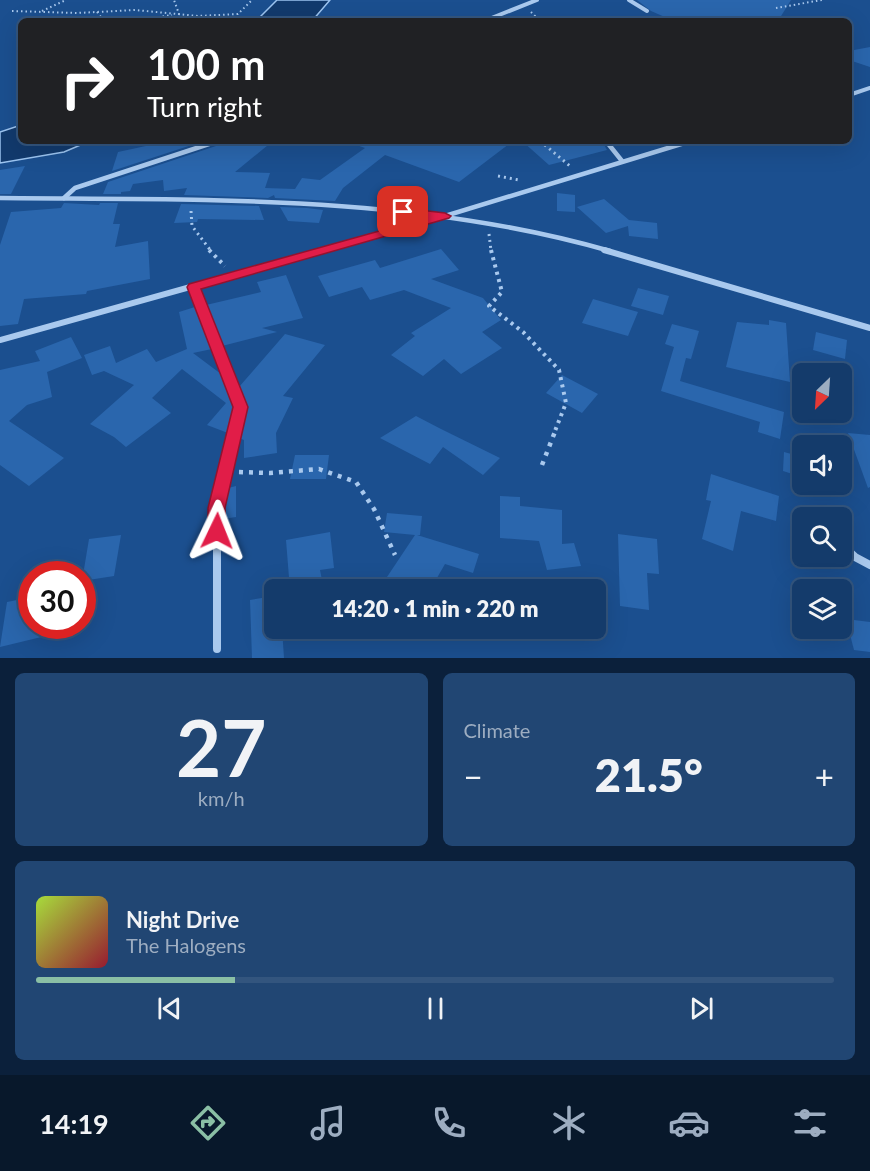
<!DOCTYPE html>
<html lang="en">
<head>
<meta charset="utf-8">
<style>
  body { margin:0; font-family:Lato,sans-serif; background:#214673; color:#f1f3f6; height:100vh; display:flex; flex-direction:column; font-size:22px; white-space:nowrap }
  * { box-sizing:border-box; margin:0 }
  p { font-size:20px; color:#9dadc1 }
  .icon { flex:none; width:33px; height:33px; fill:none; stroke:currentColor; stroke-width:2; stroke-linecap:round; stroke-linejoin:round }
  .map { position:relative; height:658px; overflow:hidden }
  .details { display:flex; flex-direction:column; gap:15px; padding:15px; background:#0b203b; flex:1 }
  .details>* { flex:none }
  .top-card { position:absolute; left:18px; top:18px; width:834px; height:126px; border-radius:9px; box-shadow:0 6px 24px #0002,0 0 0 2px #33557e; background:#202124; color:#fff; overflow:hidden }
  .needle { width:39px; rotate:205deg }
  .controls { position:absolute; left:792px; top:363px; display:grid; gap:12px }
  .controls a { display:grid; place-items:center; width:60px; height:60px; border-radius:9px; background:#143b6b; box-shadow:0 6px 24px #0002,0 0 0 2px #33557e; font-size:30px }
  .speed { position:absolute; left:18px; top:561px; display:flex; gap:12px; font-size:30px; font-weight:700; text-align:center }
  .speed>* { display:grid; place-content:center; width:78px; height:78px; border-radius:50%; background:#143b6b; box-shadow:0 6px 24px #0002,0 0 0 2px #33557e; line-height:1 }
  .speed .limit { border:9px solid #d22; background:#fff; color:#111 }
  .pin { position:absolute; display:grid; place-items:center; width:51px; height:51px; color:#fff; margin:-26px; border-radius:12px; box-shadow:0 3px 9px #0006 }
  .me { position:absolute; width:66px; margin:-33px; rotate:2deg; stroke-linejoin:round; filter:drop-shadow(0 0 4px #0008) }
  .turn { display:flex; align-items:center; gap:21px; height:126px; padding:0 30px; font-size:27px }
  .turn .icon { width:78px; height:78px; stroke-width:2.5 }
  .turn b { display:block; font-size:42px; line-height:51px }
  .big { font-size:45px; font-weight:800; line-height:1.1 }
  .details .tile { flex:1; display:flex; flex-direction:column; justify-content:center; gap:9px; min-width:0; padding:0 21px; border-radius:9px; background:#214673 }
  .details .dial { align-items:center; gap:0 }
  .dial b { font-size:78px; line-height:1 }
  .song { display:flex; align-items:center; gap:18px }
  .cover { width:72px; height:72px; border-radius:9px; background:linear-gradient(135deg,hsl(80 70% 55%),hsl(350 70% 35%)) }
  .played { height:6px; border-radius:3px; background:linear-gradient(90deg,#8abfa5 25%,#33557e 25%) }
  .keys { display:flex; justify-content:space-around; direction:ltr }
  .heat { display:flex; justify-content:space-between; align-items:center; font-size:33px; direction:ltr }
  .details .tiles { flex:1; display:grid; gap:15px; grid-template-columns:1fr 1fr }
  .tile:last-child { grid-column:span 2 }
  .trip { position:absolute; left:264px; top:579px; width:342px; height:60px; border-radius:9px; background:#143b6b; box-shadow:0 6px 24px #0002,0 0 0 2px #33557e; font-weight:800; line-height:60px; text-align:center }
  .dock { display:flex; height:96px; justify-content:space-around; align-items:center; background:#08182b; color:#9dadc1 }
  .dock .icon { width:42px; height:42px }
  .dock .current { color:#8abfa5 }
  .dock b { font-size:27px; color:#f1f3f6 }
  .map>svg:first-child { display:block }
  .water { fill:#123a6d; stroke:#9cc4f0; stroke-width:1.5 }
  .building { fill:#2a66ad }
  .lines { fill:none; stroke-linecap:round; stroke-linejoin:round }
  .path-far3 { stroke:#a9c9ee; stroke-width:2; stroke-dasharray:1.5 3; stroke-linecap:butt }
  .path-far2 { stroke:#a9c9ee; stroke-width:3; stroke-dasharray:2 4; stroke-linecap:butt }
  .path-far1 { stroke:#a9c9ee; stroke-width:4; stroke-dasharray:3 4.5; stroke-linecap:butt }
  .path { stroke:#a9c9ee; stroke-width:4.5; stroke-dasharray:4 6; stroke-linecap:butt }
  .street-far3 { stroke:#a9c9ee; stroke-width:4 }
  .street-far2 { stroke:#a9c9ee; stroke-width:4.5 }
  .street-far1 { stroke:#a9c9ee; stroke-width:6 }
  .street { stroke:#a9c9ee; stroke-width:8 }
  .route { fill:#e11d48; stroke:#92132f; stroke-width:1.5 }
</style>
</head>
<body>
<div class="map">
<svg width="870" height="658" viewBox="0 0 870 658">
  <rect width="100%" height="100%" fill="#1b4f8f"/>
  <g class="water">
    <polygon points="277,0 330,0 312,21 256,21"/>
    <polygon points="21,125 21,141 90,141 64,152 0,163 0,132"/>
  </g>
  <g class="building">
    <polygon points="637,0 791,0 778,21 674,21 651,11"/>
    <polygon points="870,47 870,67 849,60 849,51"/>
    <polygon points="169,141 204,141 112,171 118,152"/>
    <polygon points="222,141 273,141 235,172 270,173 265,188 295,189 302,178 320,180 365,148 351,143 352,141 513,141 459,182 385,155 343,188 335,201 275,198 274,195 268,198 184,195 187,188 164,191 163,180 133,184 130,191 121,192 121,194 103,194 108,182 219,145"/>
    <polygon points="522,141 602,141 607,150 549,165"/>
    <polygon points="25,166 11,194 0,194 0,170"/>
    <polygon points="557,193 575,195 575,212 557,211"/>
    <polygon points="604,199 629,220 657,223 658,239 629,236 628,226 606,233 577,207"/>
    <polygon points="64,203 99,205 100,203 118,203 113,224 120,224 115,247 148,241 150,279 87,291 86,294 24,299 18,324 0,326 0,245 11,212 61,208"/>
    <polygon points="181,204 259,206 264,220 198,219 197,222 174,223"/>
    <polygon points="280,207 307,208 323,210 319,223 288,221"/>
    <polygon points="441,249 459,270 431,279 483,298 501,320 482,332 502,348 461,374 444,359 423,376 391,355 415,336 411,333 451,308 404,290 370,300 362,287 329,297 318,276 375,260 380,268"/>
    <polygon points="286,275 303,318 262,328 277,332 222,346 206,305 261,292 257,282"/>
    <polygon points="638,288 669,296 663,315 631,306"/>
    <polygon points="593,299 638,312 628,336 582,323"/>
    <polygon points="195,307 212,349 193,353 221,374 235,407 228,433 207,425 226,403 182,369 152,398 171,413 126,447 114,437 90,424 134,385 104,371 92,375 84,355 110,346 116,363 147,349 156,362 187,349 179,312"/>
    <polygon points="769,320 786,323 790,382 726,367 737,322 769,325"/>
    <polygon points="672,324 699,331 691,359 686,358 680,381 784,412 780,439 758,432 760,422 661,391 674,347 665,344"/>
    <polygon points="816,332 847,340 845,359 813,350"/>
    <polygon points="285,334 325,345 283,396 293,398 276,433 277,453 244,458 244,440 239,438 245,406 237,385 239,387"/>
    <polygon points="71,337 82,358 47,372 52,397 27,405 9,421 64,458 29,486 0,465 0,370 40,361 35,351"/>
    <polygon points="562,375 598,394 582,413 546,393"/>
    <polygon points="416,416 441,429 500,458 483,475 443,447 430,464 380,438"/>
    <polygon points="848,433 870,435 870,487 868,488"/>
    <polygon points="784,452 802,457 802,477 783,471"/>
    <polygon points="295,455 329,455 326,479 290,479"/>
    <polygon points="711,474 779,496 776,521 741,511 733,551 702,539 711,501 706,500"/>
    <polygon points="236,486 236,517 223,519 228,488"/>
    <polygon points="500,496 520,497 520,506 562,510 562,544 574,543 581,566 547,570 539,541 500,538"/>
    <polygon points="387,513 422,516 420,535 417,535 479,554 473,573 445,564 430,590 395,590 398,583 387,577 415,535 384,532"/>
    <polygon points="330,532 334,568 320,570 324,590 290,590 286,540"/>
    <polygon points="618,534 657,539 659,574 647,573 649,610 620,606"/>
    <polygon points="121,535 114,576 82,581 89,539"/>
    <polygon points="274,596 274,628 282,628 284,658 252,658 250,600"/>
    <polygon points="32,597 32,626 62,626 62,632 0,647 7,602"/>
    <polygon points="846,619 870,622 870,652 854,650"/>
  </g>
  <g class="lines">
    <g class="path-far3">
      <polyline points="776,8 822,0"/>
      <polyline points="12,11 77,13 135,10 198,16 238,14 252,0"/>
      <polyline points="42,11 66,0"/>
      <polyline points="97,12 104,21"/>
      <polyline points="531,12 535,16 534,21"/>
      <polyline points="136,21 172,15"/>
      <polyline points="172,21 179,14 174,0"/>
    </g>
    <g class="path-far2">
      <polyline points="540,141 570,166"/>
      <polyline points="498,176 519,180"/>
      <polyline points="191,211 192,226 211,251"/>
      <polyline points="489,234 491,251"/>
    </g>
    <g class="path-far1">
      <polyline points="209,250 225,266"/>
      <polyline points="491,250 502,292 489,306 523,332 559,370 566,403 555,431"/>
    </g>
    <g class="path">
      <polyline points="542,465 556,429"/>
      <polyline points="239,472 270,473 319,469 356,482 374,509 395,555"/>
    </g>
    <g class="street-far3">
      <polyline points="629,0 647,11"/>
      <polyline points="484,21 537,0"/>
      <polyline points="849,95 870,88"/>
    </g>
    <g class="street-far2">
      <polyline points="606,141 622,161"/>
      <path d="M 0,198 C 204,200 412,194 610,251"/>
      <polyline points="64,198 75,188 218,141"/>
      <polyline points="318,251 445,216 691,141"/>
    </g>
    <g class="street-far1">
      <polyline points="604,250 870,328"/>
      <polyline points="193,287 240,407 235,431"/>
      <polyline points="0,340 323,250"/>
    </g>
    <g class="street">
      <polyline points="842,545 855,557 870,565"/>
      <polyline points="217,649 217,508 235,429"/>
    </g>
  </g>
  <polygon class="route" points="403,208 445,213 451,216 449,218 201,289 248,407 225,508 226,531 223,537 217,539 211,537 208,531 208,508 233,407 187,287 189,284 426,218 399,214 398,212"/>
</svg>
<div class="controls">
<a><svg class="needle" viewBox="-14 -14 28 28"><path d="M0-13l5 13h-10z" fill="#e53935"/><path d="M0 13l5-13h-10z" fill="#9dadc1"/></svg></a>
<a><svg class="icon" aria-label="sound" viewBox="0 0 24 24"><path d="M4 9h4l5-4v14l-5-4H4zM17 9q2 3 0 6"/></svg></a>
<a><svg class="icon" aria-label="search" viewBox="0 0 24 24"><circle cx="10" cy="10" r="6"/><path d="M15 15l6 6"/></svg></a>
<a><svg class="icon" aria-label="layers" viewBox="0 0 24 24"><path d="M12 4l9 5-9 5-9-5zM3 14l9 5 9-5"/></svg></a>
</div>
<div class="speed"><div class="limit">30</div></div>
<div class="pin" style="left:403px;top:212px;background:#d93025"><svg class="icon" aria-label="arrive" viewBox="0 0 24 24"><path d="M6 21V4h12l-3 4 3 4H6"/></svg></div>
<svg class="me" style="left:217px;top:531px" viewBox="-20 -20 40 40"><path d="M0-17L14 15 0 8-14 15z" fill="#e11d48" stroke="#fff" stroke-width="4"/></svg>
<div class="trip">14:20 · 1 min · 220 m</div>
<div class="top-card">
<div class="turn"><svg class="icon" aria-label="right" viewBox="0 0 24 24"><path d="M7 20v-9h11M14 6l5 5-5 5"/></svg><div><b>100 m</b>Turn right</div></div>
</div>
</div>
<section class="details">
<div class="tiles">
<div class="tile dial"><b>27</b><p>km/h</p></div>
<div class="tile"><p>Climate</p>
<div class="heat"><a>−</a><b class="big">21.5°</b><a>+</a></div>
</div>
<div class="tile">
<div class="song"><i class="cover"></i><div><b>Night Drive</b><p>The Halogens</p></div></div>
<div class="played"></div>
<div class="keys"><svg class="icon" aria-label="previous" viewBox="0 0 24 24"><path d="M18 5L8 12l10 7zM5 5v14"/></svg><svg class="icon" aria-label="pause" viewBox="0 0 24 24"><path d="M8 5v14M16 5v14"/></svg><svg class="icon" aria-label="next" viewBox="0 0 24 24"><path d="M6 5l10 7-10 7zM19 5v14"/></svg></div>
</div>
</div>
</section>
<nav class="dock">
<b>14:19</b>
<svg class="icon current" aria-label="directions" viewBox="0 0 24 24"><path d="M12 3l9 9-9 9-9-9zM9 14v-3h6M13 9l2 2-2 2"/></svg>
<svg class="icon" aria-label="music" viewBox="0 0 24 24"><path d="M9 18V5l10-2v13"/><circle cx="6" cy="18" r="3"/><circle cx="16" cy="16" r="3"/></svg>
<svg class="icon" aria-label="phone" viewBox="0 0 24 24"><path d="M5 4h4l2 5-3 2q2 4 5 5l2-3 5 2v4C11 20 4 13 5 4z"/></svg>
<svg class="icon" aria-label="climate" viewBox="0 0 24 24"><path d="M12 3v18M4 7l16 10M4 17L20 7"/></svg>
<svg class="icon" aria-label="car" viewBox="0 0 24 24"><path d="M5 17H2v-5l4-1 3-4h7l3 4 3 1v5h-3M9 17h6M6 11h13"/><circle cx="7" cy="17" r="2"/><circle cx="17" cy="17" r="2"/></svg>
<svg class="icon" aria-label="filters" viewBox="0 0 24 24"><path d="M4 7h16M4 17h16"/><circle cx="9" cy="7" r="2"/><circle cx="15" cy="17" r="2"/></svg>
</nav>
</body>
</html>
